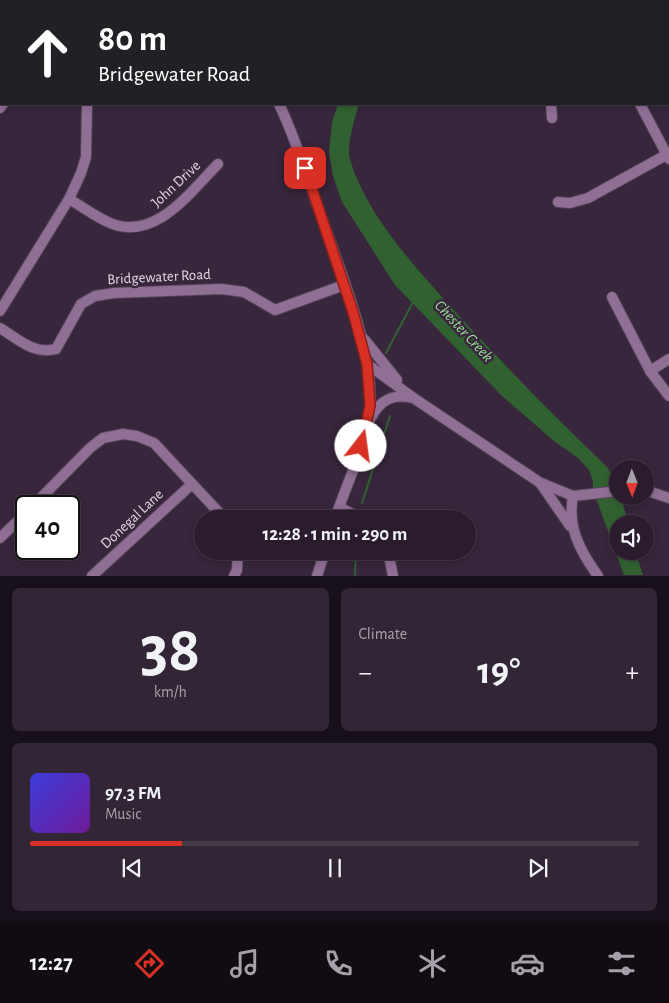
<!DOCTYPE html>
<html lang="en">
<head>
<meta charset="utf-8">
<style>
  body { margin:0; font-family:"Alegreya Sans",sans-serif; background:#322535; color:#f1f3f6; height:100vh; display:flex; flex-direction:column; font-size:19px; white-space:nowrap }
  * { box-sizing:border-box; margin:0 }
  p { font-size:16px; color:#a5a1aa }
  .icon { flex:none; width:28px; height:28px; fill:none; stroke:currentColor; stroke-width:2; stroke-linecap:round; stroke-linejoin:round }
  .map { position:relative; height:576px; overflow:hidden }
  .panel { display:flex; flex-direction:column; gap:12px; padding:12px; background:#170f19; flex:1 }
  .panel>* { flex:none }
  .hud { position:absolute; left:0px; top:0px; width:670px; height:105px; box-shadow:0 2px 8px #0003,0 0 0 1px #463a49; background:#202124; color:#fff; overflow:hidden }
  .needle { width:32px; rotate:179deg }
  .controls { position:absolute; left:609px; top:460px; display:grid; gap:10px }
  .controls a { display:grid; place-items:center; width:45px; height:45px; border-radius:50%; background:#2a1c2d; box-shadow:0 2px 8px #0003,0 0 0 1px #463a49; font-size:25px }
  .speed { position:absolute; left:15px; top:495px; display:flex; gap:10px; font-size:25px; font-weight:700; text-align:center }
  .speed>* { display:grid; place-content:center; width:65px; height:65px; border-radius:50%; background:#2a1c2d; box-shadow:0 2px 8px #0003,0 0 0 1px #463a49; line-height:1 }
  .speed .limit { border:2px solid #111; border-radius:8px; background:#fff; color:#111 }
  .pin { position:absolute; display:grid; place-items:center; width:42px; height:42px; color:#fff; margin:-21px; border-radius:10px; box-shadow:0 2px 8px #0006 }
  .me { position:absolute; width:55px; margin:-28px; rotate:15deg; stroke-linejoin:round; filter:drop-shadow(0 0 4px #0008) }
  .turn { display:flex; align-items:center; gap:18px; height:105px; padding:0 15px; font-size:22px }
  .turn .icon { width:65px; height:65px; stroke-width:2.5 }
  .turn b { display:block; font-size:35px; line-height:42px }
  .big { font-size:38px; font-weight:700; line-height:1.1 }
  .panel .widget { flex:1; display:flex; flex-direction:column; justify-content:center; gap:8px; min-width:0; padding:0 18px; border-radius:8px; background:#322535 }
  .panel .dial { align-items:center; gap:0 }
  .dial b { font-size:65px; line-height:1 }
  .song { display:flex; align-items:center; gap:15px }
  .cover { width:60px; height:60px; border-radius:8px; background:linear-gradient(135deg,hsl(240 70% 55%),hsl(280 70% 35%)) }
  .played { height:5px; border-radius:2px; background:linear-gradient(90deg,#d93025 25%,#463a49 25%) }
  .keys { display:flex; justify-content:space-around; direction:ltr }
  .heat { display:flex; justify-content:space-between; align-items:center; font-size:28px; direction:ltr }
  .panel .tiles { flex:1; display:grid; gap:12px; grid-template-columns:1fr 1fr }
  .widget:last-child { grid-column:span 2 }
  .trip { position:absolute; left:194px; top:510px; width:282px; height:50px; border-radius:25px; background:#2a1c2d; box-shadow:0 2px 8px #0003,0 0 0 1px #463a49; font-weight:700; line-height:50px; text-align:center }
  .menu { display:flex; height:80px; justify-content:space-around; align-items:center; background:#110b12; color:#a5a1aa }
  .menu .icon { width:35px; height:35px }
  .menu .active { color:#d93025 }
  .menu b { font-size:22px; color:#f1f3f6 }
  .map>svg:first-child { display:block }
  .water { fill:#326131 }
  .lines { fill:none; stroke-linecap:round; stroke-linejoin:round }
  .stream { stroke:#326131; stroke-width:2 }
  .minor-casing { stroke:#534257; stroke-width:12 }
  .minor { stroke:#906f95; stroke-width:10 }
  .route-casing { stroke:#8d1f18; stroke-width:12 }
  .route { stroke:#d93025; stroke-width:9 }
  .labels { text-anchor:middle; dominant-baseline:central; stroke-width:5; stroke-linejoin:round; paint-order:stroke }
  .street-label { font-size:15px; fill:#e1d6e3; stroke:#38263c }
  .water-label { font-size:16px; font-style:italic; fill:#98de95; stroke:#38263c }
</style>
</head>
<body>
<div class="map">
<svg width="669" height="576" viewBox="0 0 669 576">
  <rect width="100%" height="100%" fill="#38263c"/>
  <path class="water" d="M 338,104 L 359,104 C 355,117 346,147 350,160 C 368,217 412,263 450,306 C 501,362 553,415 607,467 L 617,482 L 618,496 L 621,496 L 628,524 L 618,524 L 618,551 L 635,551 L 643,575 L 624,575 L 593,490 L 593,481 L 589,470 L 578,458 L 554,441 L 502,396 L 395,285 L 342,202 L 333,176 L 329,153 L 332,122 Z"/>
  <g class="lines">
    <g class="stream">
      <polyline points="386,353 413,302"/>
      <polyline points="362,503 390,416"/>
      <polyline points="355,576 356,551"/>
    </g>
    <g class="minor-casing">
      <g id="minor">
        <polyline points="21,0 23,1"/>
        <polyline points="192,0 194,1"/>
        <polyline points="311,1 311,0"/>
        <polyline points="606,1 608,0"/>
        <path d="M 279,104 C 296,139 307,177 320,213 C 339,267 374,352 370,407 C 366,446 347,482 335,519"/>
        <polyline points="551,104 552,118"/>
        <polyline points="640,104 669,159"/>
        <polyline points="0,108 3,104"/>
        <path d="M 69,199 C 83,207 96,217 110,223 C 155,242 190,192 218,164"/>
        <polyline points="558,202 570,203 588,198 666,155"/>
        <polyline points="612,297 650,371 669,396"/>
        <polyline points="0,311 69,199 81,173 86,157 87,104"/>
        <path d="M 0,328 C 18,339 34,355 56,349 L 81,304 L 95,296 L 114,293 L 221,289 L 244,292 L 275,310 L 344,285"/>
        <polyline points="364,339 397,380"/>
        <polyline points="367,364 415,399 539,482 573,496 618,491"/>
        <polyline points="650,371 669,359"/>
        <path d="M 371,418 C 380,400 393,393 413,398"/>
        <polyline points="541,484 570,526"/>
        <polyline points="645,490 669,498"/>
        <path d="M 573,496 C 567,527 580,551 598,576"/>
        <polyline points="33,506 90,448 103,438 123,434 137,436 154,443 225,519"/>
        <polyline points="339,507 362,519"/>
        <polyline points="0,538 26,513"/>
        <polyline points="388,551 393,576"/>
        <polyline points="92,576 192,484"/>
        <polyline points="234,576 237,570 238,551"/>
        <polyline points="317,576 325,551"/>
      </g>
    </g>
    <use href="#minor" class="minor"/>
  </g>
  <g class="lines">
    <g class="route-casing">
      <polyline id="route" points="305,168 353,312 367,364 370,406 361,446"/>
    </g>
    <use href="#route" class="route"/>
  </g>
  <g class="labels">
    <g class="street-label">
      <text transform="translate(176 184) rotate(-43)">John Drive</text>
      <text transform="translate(159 277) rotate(-3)">Bridgewater Road</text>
      <text transform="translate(132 519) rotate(-43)">Donegal Lane</text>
    </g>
    <g class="water-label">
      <text transform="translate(464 331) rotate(47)">Chester Creek</text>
    </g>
  </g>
</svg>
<div class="controls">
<a><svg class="needle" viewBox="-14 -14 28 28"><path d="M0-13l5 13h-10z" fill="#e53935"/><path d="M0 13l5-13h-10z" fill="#a5a1aa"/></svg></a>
<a><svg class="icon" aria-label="sound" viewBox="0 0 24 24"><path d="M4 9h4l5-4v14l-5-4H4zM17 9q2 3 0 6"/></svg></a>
</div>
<div class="speed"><div class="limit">40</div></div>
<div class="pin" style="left:305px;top:168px;background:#d93025"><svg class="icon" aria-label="arrive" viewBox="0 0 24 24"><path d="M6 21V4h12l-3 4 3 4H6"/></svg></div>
<svg class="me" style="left:361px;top:446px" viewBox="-20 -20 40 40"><circle r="19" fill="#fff"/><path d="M0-13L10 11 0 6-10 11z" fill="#d93025"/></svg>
<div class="trip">12:28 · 1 min · 290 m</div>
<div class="hud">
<div class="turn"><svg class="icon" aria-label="ahead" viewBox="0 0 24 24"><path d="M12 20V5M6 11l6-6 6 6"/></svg><div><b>80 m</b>Bridgewater Road</div></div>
</div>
</div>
<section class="panel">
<div class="tiles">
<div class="widget dial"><b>38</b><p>km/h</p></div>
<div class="widget"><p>Climate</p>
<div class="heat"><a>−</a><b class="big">19°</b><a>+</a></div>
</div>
<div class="widget">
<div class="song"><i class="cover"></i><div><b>97.3 FM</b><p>Music</p></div></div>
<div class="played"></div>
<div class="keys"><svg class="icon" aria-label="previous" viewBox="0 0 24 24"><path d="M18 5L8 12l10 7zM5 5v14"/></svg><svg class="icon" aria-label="pause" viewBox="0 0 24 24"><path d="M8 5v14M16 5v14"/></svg><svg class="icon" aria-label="next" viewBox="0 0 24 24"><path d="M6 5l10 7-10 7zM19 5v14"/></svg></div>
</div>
</div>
</section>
<nav class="menu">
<b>12:27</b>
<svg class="icon active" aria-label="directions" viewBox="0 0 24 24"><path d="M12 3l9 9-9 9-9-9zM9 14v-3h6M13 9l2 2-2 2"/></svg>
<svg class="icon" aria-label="music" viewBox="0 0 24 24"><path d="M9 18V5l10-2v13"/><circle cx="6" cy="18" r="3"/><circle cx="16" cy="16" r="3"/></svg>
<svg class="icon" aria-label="phone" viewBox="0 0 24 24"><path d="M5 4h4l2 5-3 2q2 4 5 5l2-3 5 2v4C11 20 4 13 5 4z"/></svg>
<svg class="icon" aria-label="climate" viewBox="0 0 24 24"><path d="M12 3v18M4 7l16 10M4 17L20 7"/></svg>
<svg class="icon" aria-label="car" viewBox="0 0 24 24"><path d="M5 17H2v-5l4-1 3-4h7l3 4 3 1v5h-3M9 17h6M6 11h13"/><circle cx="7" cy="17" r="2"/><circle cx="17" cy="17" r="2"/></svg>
<svg class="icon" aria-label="filters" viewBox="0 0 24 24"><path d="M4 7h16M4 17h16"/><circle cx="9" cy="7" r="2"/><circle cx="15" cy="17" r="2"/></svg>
</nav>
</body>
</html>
